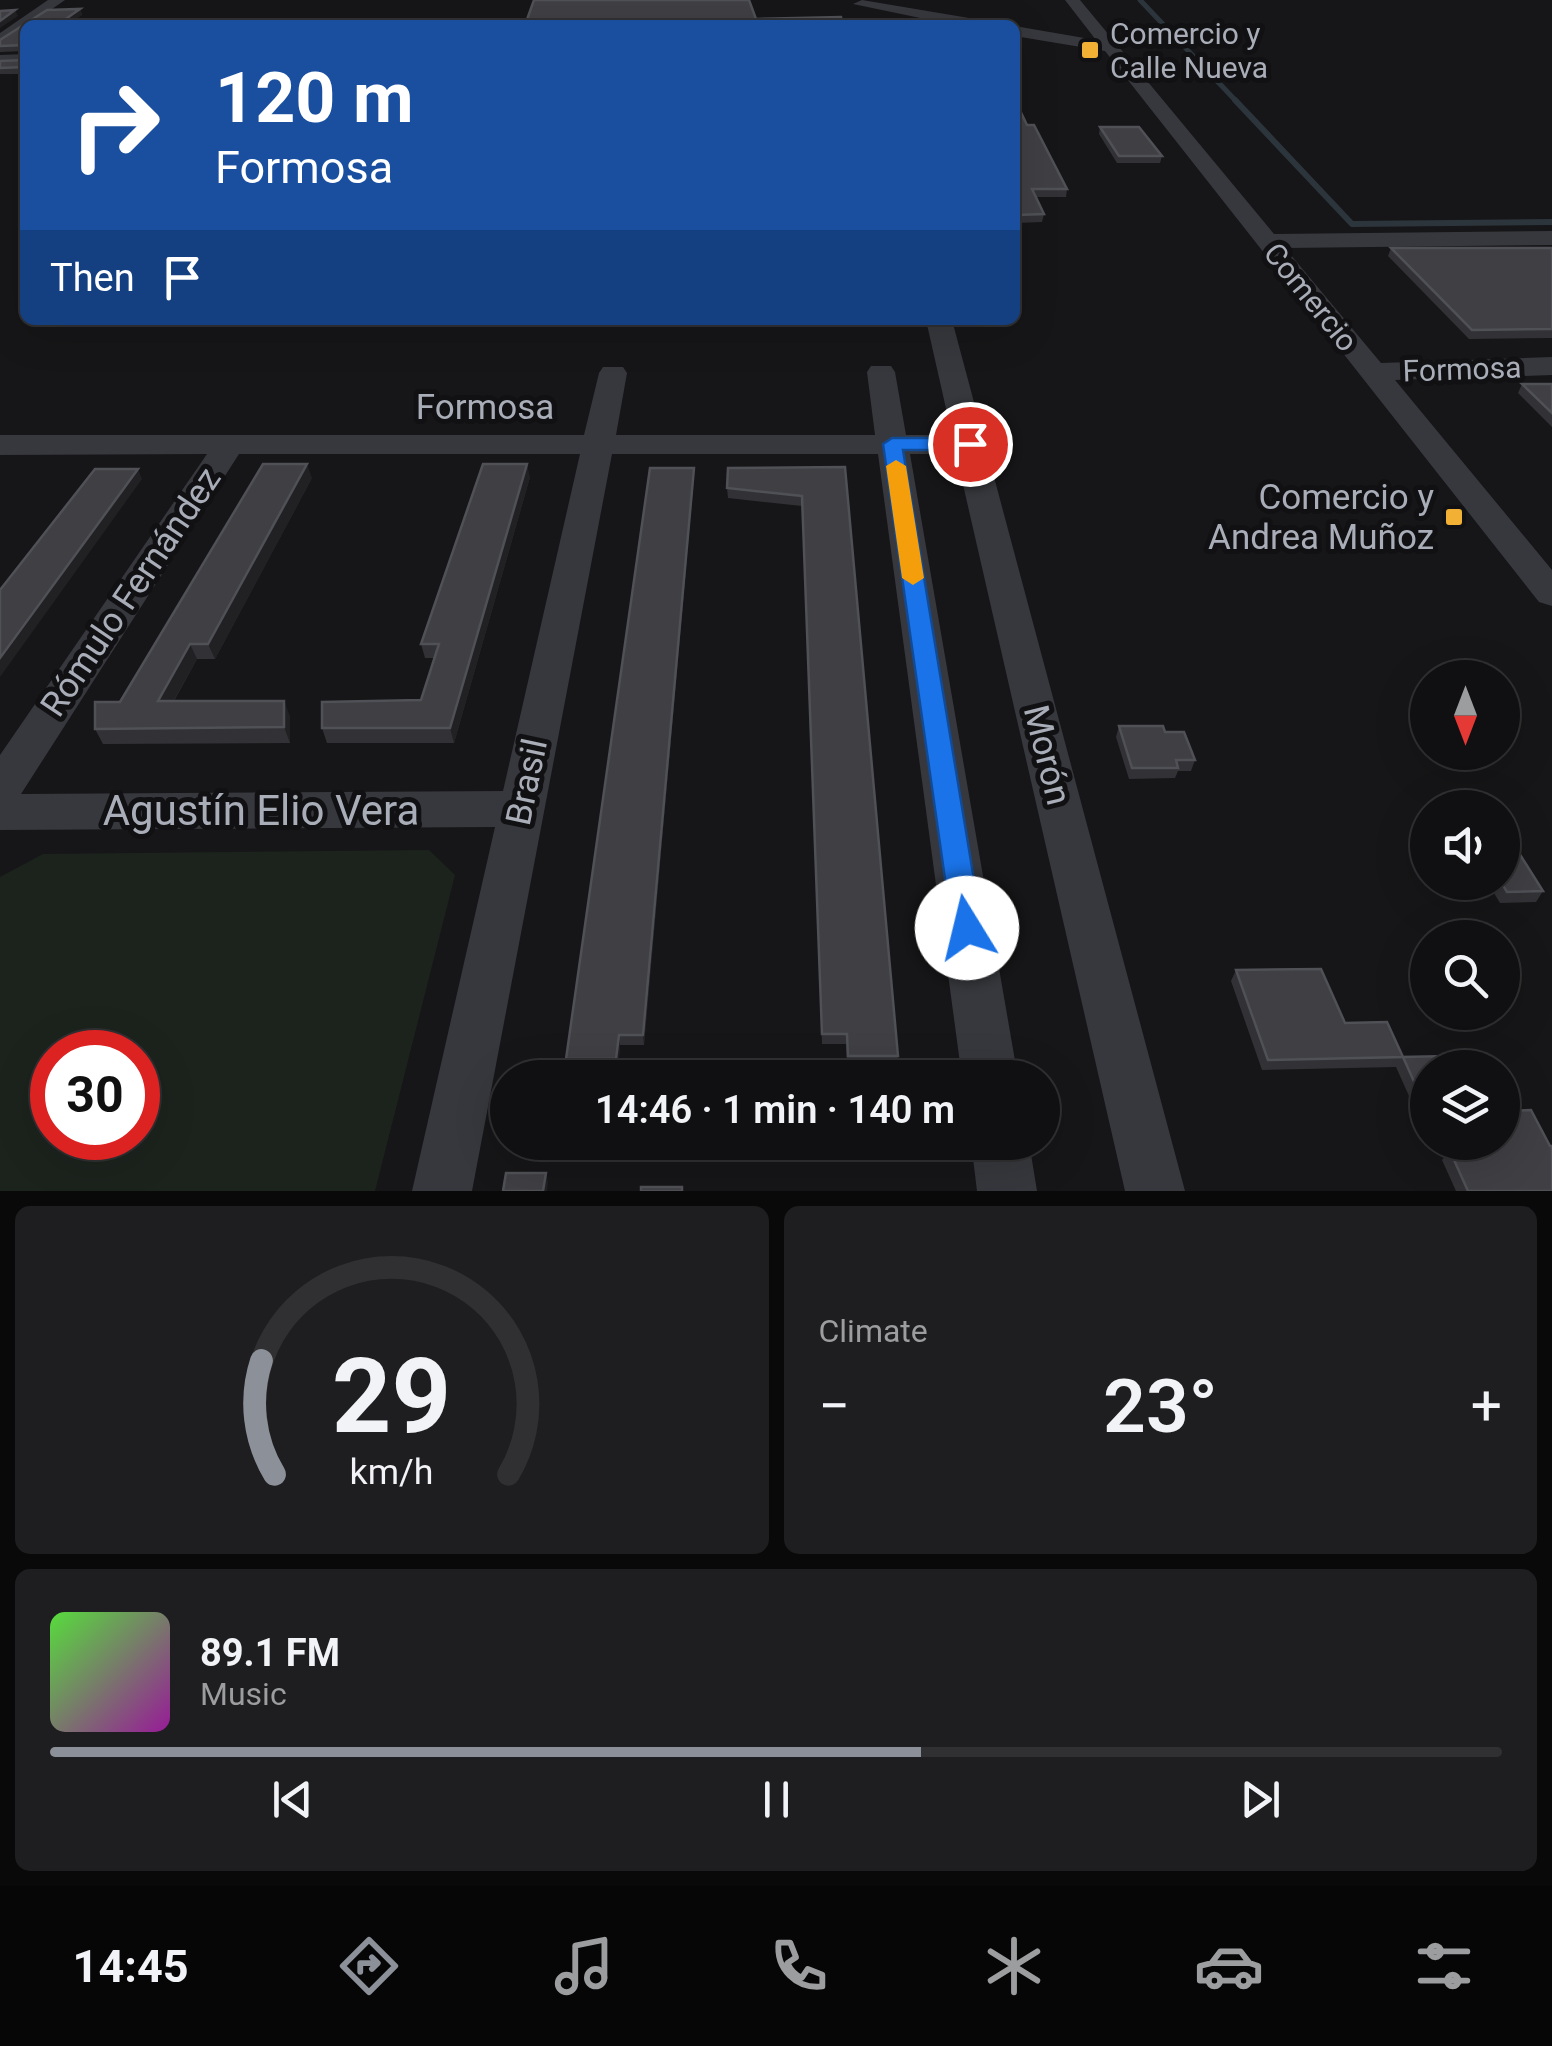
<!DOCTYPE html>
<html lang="en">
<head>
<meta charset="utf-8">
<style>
  body { margin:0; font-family:Roboto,sans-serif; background:#1e1e20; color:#f1f3f6; height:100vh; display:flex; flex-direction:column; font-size:38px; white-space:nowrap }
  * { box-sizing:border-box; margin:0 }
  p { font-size:32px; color:#9c9d9f }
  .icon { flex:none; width:55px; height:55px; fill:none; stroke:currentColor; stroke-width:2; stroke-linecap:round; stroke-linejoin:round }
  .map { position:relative; height:1191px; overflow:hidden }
  .drawer { display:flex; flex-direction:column; gap:15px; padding:15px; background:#09090a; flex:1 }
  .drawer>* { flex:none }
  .hud { position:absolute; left:20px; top:20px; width:1000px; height:305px; border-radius:15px; box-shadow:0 10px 40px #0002,0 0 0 2px #303032; background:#1a4fa0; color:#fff; overflow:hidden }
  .needle { width:65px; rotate:180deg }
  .controls { position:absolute; left:1410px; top:660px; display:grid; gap:20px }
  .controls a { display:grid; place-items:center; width:110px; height:110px; border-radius:50%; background:#101012; box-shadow:0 10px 40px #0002,0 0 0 2px #303032; font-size:50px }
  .speed { position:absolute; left:30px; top:1030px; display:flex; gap:20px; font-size:50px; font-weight:700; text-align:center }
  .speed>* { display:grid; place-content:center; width:130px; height:130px; border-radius:50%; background:#101012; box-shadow:0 10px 40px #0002,0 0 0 2px #303032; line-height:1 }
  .speed .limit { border:15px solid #d22; background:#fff; color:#111 }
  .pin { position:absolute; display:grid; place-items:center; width:85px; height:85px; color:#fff; margin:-42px; border:5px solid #fff; border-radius:50%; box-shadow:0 2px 10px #0007 }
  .me { position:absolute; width:110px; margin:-55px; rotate:351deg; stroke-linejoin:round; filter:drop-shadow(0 0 8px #0008) }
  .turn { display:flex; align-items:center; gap:35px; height:210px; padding:0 30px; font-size:45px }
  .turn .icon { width:130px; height:130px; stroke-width:2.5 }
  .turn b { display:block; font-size:70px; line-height:85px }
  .then { display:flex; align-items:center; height:95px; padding:0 30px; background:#0003; gap:20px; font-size:38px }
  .big { font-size:75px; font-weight:600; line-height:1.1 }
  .drawer .tile { flex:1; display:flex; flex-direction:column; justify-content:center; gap:15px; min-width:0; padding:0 35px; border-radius:15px; background:#1e1e20 }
  .drawer .dial { align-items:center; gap:0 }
  .dial svg { height:260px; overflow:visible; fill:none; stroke:#303032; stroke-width:7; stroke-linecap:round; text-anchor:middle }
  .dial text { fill:#f1f3f6; stroke:none }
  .song { display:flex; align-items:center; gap:30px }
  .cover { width:120px; height:120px; border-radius:15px; background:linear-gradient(135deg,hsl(110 70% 55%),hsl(300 70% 35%)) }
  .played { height:10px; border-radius:5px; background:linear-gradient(90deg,#8c9099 60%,#303032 60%) }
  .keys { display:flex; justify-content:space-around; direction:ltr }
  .heat { display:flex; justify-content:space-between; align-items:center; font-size:55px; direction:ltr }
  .drawer .tiles { flex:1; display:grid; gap:15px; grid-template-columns:1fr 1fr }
  .tile:last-child { grid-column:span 2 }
  .trip { position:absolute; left:490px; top:1060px; width:570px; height:100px; border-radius:50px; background:#101012; box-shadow:0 10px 40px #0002,0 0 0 2px #303032; font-weight:600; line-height:100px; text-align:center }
  .tabs { display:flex; height:160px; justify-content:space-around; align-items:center; background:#060607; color:#9c9d9f }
  .tabs .icon { width:70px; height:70px }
  .tabs .current { color:#8c9099 }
  .tabs b { font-size:45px; color:#f1f3f6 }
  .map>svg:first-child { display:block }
  .green { fill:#1c231d; fill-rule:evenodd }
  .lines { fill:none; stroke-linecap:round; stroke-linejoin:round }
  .stream-far1 { stroke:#2c353c; stroke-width:5 }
  .stream { stroke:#2c353c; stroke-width:6 }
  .minor { fill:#37383d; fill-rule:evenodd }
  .wall { fill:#323236 }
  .shaded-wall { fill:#212124 }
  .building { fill:#3f3f44; stroke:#4f5156; stroke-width:2.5 }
  .route { fill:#1a73e8; stroke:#114b97; stroke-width:2.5 }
  .slow { fill:#f59e0b }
  .poi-dot { fill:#f2b134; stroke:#111113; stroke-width:4 }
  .labels { text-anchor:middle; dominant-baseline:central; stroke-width:10; stroke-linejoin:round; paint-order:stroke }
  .far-poi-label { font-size:30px; fill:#a8adb8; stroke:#111113; text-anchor:start }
  .far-street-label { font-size:30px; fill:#a8adb8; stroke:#111113 }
  .street-label { font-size:35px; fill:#a8adb8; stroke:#111113 }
  .poi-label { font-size:35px; fill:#a8adb8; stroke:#111113; text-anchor:end }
  .near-street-label { font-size:42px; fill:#a8adb8; stroke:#111113 }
</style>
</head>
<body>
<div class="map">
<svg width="1552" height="1191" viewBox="0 0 1552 1191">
  <rect width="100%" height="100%" fill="#161618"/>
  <path class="green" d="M 429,850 L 455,875 L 375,1191 L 0,1191 L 0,877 L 43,854 ZM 52,1052 L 138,1052 L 138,1138 L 52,1138 Z"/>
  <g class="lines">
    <polyline class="stream-far1" points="1140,0 1237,102"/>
    <polyline class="stream" points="1235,100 1352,224 1552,222"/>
    <g class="minor">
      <polygon points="48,0 65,0 0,45 0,33"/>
      <polygon points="862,0 981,20 989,25 954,25 853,4"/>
      <polygon points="1065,0 1080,0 1274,234 1552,231 1552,245 1285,248 1381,363 1552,357 1552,375 1395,380 1552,570 1552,606 1539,602 1105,51 1015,36 1015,26 1096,40"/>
      <polygon points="25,54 25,64 0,65 0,55"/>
      <path d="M 926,320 L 952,320 L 1185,1191 L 1125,1191 L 956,454 L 910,454 L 1018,1078 L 962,1078 L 878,454 L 612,454 L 472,1191 L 412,1191 L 495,827 L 0,830 L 0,755 L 207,454 L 0,455 L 0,435 L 584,435 L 599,373 L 603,367 L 623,367 L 627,373 L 616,435 L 875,435 L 867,372 L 871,366 L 891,366 L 895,372 L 906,435 L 952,435 ZM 239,454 L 580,454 L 503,791 L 21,794 Z"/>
      <polygon points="971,1142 1029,1142 1037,1191 977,1191"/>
    </g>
  </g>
  <g class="wall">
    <polygon points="80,9 82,15 25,51 0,52 0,40"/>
    <polygon points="25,60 25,74 0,74 0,61"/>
    <polygon points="1015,100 1027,125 1067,189 1066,197 1036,197 1044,214 1042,222 1015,223"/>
    <polygon points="1100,127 1162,156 1160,163 1117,163 1099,134"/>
    <polygon points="1391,248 1552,248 1552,338 1469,339 1388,256"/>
    <polygon points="1522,384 1552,384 1552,427 1518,393"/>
    <polygon points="845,467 898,1056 896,1066 847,1066 846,1044 822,1044 802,506 728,498 727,488"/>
    <polygon points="530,477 454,743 327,743 322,728 421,700 434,658 425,658 421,644"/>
    <polygon points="694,477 644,1045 620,1045 618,1069 568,1069 566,1059"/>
    <polygon points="312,478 215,659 197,659 174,701 290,716 290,743 103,744 95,729"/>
    <polygon points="1119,726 1165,732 1195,760 1191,771 1178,771 1175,778 1129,779 1116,737"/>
    <polygon points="1466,882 1502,882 1543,891 1536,902 1500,903 1494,893 1472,893"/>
    <polygon points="1236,970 1345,1023 1403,1057 1428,1068 1428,1096 1409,1096 1396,1067 1262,1070 1231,981"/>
    <polygon points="1464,1142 1502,1142 1550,1146 1552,1191 1456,1191 1442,1160 1450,1151 1468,1150"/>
  </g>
  <g class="shaded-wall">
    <polygon points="80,9 82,15 68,25 57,25"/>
    <polygon points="15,10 18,16 0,28 0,21"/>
    <polygon points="307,464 312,478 215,659 208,644"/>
    <polygon points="527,464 530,477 454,743 450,728"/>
    <polygon points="694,468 694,477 644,1045 643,1035"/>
    <polygon points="138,469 142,479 0,677 0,658"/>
    <polygon points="190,644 197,659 165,716 158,701"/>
    <polygon points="284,701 290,716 290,743 284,727"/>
    <polygon points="619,1035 620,1045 618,1069 616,1059"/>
    <polygon points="546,1173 548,1182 547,1191 543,1191"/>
  </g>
  <g class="building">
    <polygon points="534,0 749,0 756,19 841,17 843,25 525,25"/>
    <polygon points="80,9 57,25 25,25 25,45 0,46 0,40 47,10"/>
    <polygon points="15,10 0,21 0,11"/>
    <polygon points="25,60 25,67 0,68 0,61"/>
    <polygon points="1015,100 1027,125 1034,125 1067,189 1032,189 1044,214 1015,215"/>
    <polygon points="1100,127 1139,127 1162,156 1119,156"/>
    <polygon points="1391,248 1552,248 1552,329 1472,330"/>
    <polygon points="1522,384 1552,384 1552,413"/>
    <polygon points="263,464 307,464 208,644 190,644 158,701 284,701 284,727 95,729 95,702 120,702"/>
    <polygon points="483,464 527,464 450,728 322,728 322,702 421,700 439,644 421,644"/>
    <polygon points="845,467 898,1056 848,1056 847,1034 822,1034 802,496 727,488 728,468"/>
    <polygon points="650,468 694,468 643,1035 619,1035 616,1059 566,1059"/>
    <polygon points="95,469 138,469 0,658 0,590"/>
    <polygon points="1119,726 1163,726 1165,732 1184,732 1195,760 1176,760 1178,768 1132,768"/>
    <polygon points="1502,826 1543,891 1507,892 1501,882"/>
    <polygon points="1321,969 1345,1023 1387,1022 1403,1057 1268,1060 1236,970"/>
    <polygon points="1448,1056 1454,1068 1428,1068 1428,1086 1416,1086 1403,1057"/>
    <polygon points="1531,1110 1550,1146 1552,1146 1552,1191 1468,1191 1450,1151 1480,1150 1477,1142 1502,1142 1502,1111"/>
    <polygon points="506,1173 546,1173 543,1191 503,1191"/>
    <rect x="641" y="1187" width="41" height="4"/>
  </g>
  <polygon class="route" points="892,438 970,438 979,444 970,450 903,450 982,928 978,938 967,941 956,938 952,928 883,444"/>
  <polygon class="slow" points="896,460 906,466 924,578 913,585 902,578 886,466"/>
  <g class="poi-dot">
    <rect x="1080" y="40" width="20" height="20" rx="5"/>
    <rect x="1444" y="507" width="20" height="20" rx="5"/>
  </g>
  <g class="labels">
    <g class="far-poi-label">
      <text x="1110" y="33">Comercio y<tspan x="1110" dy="34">Calle Nueva</tspan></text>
    </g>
    <g class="far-street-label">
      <text transform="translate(1311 297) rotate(51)">Comercio</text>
      <text transform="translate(1462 369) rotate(-2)">Formosa</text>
    </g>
    <g class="street-label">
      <text x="485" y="407">Formosa</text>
      <text transform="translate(131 592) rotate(-56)">Rómulo Fernández</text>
      <text transform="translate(1047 755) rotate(76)">Morón</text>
      <text transform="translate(527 782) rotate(-78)">Brasil</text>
    </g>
    <g class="poi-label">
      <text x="1434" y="497">Comercio y<tspan x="1434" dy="40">Andrea Muñoz</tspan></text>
    </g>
    <g class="near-street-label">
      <text x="261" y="810">Agustín Elio Vera</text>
    </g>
  </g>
</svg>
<div class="controls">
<a><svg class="needle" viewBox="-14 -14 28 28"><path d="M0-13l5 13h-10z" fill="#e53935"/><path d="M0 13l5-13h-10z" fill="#9c9d9f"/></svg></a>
<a><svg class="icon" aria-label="sound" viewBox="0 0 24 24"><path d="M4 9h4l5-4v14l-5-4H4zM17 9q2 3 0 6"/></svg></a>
<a><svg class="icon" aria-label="search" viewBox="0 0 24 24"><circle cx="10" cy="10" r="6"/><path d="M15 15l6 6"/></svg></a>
<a><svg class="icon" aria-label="layers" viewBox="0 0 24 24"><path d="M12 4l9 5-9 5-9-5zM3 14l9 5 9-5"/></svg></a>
</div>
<div class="speed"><div class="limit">30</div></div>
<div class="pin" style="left:970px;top:444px;background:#d93025"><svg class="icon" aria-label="arrive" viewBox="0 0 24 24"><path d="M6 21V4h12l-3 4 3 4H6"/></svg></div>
<svg class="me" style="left:967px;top:928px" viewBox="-20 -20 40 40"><circle r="19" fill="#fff"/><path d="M0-13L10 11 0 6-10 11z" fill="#1a73e8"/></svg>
<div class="trip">14:46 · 1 min · 140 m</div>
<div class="hud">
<div class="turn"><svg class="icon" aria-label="right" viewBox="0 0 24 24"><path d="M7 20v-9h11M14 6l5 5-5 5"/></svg><div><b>120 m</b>Formosa</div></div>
<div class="then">Then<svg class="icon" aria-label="arrive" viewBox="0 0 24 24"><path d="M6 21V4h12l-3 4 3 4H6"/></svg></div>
</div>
</div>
<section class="drawer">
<div class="tiles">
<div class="tile dial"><svg viewBox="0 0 100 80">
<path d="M14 69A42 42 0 1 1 86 69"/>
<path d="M14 69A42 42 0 0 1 10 34" stroke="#8c9099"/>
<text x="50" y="56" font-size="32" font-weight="700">29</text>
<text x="50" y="72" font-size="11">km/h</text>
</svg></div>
<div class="tile"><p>Climate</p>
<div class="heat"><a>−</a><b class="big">23°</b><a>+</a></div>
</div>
<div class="tile">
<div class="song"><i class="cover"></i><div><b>89.1 FM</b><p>Music</p></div></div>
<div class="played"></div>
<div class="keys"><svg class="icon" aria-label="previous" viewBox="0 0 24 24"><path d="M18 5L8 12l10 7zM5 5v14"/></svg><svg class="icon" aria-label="pause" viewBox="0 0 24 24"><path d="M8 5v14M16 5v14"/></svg><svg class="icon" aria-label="next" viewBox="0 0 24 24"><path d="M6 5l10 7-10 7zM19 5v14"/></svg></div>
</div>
</div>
</section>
<nav class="tabs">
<b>14:45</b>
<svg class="icon current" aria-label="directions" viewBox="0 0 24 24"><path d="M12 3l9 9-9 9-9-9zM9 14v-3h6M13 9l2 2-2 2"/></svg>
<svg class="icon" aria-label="music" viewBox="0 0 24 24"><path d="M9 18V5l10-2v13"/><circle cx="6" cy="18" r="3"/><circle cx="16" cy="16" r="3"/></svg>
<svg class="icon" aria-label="phone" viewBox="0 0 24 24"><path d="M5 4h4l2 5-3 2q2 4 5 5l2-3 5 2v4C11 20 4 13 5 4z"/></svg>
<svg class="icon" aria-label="climate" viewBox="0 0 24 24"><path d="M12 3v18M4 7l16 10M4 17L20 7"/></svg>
<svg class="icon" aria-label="car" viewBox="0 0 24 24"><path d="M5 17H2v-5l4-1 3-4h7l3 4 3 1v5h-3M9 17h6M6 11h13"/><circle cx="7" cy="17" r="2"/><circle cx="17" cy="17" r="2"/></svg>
<svg class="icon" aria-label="filters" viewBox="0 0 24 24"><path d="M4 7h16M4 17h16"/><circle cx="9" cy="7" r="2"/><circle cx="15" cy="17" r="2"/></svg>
</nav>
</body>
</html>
